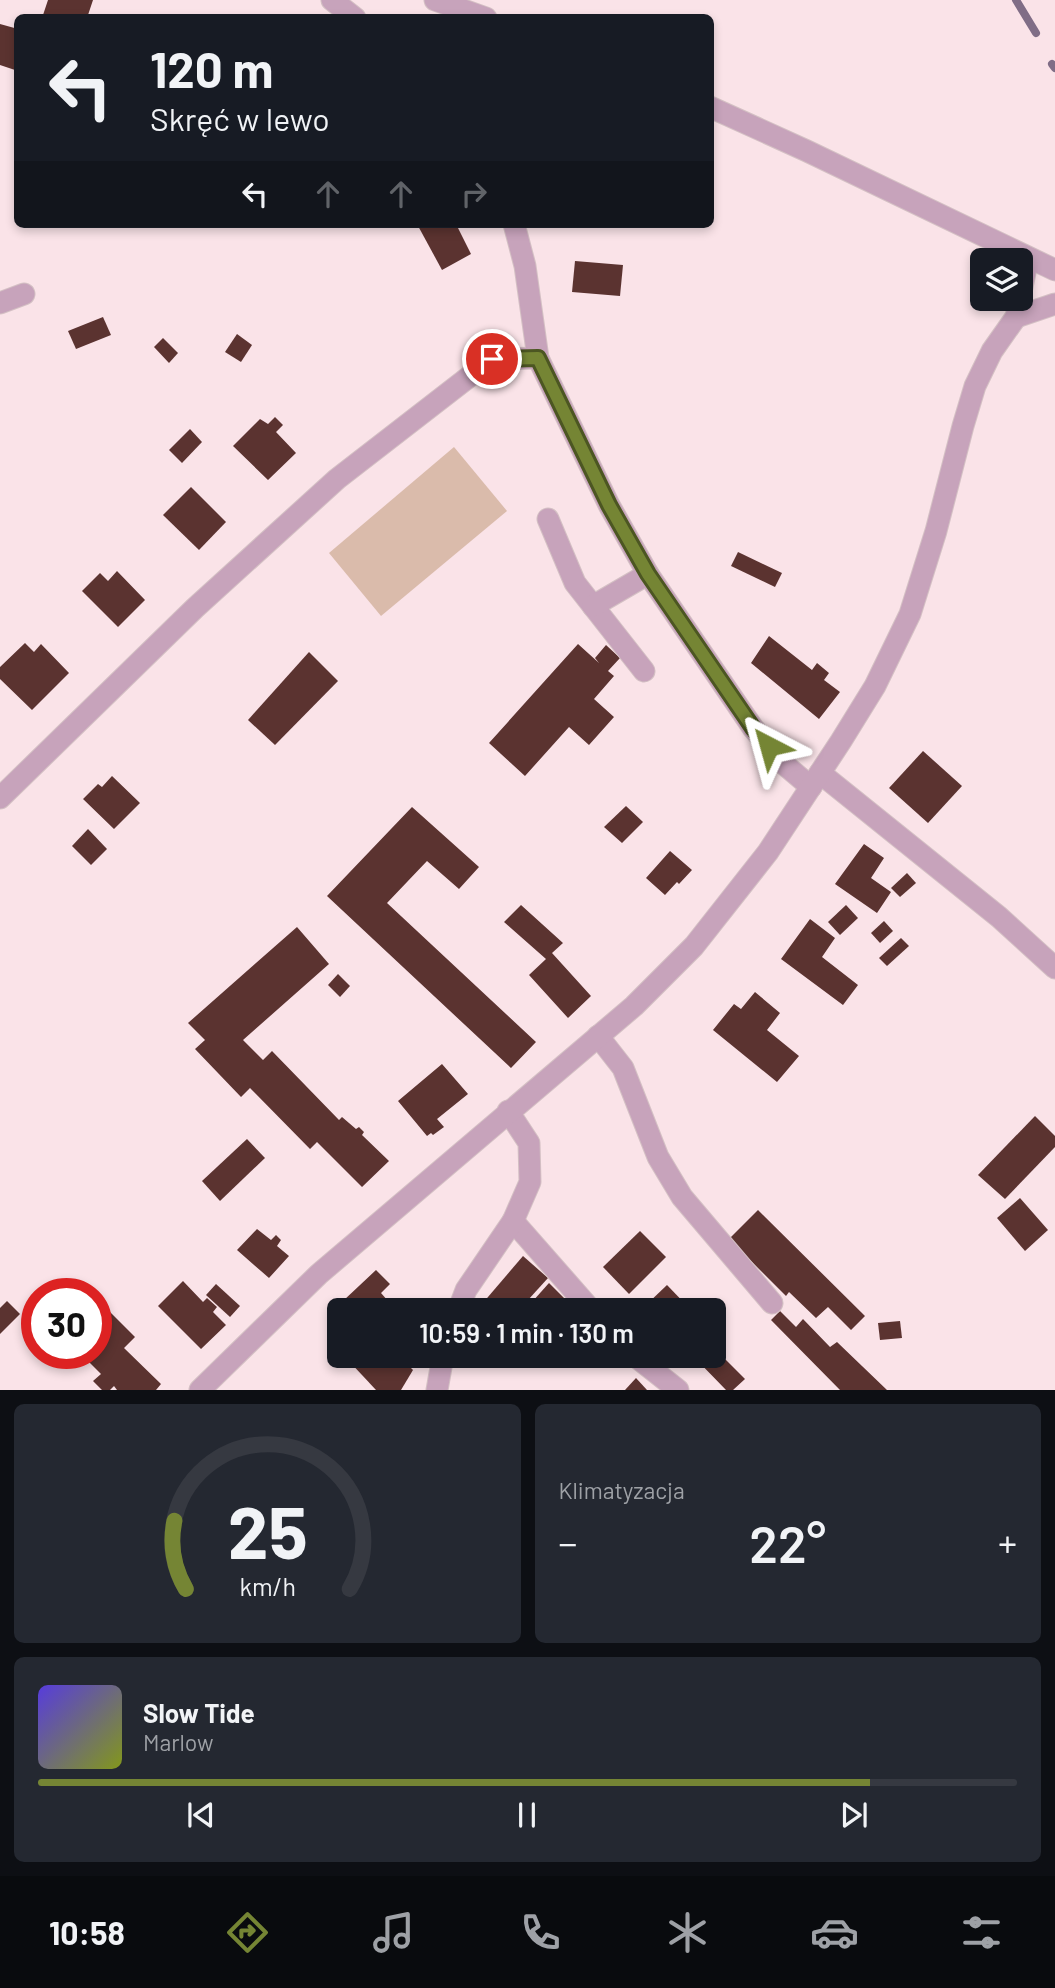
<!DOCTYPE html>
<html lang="pl">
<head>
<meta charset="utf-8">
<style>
  body { margin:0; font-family:Barlow,sans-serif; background:#242831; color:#f1f3f6; height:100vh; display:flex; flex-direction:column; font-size:26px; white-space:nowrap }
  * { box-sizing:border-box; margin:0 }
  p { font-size:23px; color:#9ea1a6 }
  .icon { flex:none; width:38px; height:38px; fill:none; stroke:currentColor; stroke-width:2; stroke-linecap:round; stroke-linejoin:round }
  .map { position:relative; height:1390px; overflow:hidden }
  .side { display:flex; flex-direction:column; gap:14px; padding:14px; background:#0d0f14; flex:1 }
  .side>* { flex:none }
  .hud { position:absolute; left:14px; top:14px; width:700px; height:214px; border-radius:10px; box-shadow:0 4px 10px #0003; background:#171b24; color:#f1f3f6; overflow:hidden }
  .fabs { position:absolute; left:970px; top:248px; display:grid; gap:14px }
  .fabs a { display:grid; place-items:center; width:63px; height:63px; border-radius:10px; background:#171b24; box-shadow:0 4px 10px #0003; font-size:35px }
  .speed { position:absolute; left:21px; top:1278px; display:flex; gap:14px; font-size:35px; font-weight:700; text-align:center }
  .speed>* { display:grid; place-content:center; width:91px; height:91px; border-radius:50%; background:#171b24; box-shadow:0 4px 10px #0003; line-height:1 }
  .speed .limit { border:10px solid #d22; background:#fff; color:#111 }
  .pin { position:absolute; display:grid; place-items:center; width:60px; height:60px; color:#fff; margin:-30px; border:4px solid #fff; border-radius:50%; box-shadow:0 2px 7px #0007 }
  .me { position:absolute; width:77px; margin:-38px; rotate:321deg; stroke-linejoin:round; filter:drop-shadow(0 0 5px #0008) }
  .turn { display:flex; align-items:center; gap:24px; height:147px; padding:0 21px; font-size:32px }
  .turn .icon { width:91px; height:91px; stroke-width:2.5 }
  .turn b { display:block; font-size:49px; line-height:60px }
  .lanes { display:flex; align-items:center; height:66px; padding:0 21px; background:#0003; justify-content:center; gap:35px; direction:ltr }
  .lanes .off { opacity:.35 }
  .big { font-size:52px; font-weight:600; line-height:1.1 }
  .side .widget { flex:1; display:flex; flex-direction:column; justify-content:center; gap:10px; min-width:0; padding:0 24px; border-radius:10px; background:#242831 }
  .side .dial { align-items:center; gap:0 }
  .dial svg { height:182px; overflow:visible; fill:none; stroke:#363941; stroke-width:7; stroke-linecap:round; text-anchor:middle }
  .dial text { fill:#f1f3f6; stroke:none }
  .song { display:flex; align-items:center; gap:21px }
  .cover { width:84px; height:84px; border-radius:10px; background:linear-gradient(135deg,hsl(250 70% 55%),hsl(70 70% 35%)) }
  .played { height:7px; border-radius:4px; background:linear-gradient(90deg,#758534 85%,#363941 85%) }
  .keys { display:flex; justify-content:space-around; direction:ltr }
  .heat { display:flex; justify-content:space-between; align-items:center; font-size:38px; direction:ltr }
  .side .tiles { flex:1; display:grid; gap:14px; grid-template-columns:1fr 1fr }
  .widget:last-child { grid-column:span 2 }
  .trip { position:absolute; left:327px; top:1298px; width:399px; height:70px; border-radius:10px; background:#171b24; box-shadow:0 4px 10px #0003; font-weight:600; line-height:70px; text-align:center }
  .menu { display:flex; height:112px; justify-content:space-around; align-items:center; background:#090b0e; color:#9ea1a6 }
  .menu .icon { width:49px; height:49px }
  .menu .active { color:#758534 }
  .menu b { font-size:32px; color:#f1f3f6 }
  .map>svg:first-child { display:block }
  .green { fill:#dabbab }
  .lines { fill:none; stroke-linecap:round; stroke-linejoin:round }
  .stream { stroke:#806d86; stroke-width:8 }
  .building { fill:#5b3330 }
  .minor-casing { stroke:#d4c0c4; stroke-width:23 }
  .minor { stroke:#c7a3bb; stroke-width:21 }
  .route-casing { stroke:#4c5622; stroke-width:18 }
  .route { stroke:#758534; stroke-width:12 }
</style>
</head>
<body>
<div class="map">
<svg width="1055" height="1390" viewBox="0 0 1055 1390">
  <rect width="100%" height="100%" fill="#fae3e8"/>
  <polygon class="green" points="454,447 507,511 381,616 329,553"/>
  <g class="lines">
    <g class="stream">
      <polyline points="1016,0 1036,33"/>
      <polyline points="1052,64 1055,68"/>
    </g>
  </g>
  <g class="building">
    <polygon points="48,0 93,0 87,18 42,18"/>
    <polygon points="0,24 18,29 18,71 0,65"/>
    <polygon points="417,224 456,224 471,254 442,270"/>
    <polygon points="575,261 623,265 620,296 572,292"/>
    <polygon points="103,317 111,335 76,349 68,331"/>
    <polygon points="237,334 252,345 241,362 225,352"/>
    <polygon points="163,338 178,353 169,363 154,347"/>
    <polygon points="275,417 283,425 276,432 296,453 268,480 233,446 260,419 268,424"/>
    <polygon points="190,429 202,442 182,463 169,450"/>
    <polygon points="191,487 226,522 199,550 163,515"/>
    <polygon points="738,552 782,573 775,587 731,566"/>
    <polygon points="117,571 145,600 118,627 82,591 100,573 108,581"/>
    <polygon points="769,636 812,670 817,663 829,673 824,680 840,692 819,719 751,663"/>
    <polygon points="25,643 34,652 41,644 69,673 32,710 0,679 0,667"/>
    <polygon points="578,644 599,663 595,658 606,645 620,658 608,671 614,676 594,699 614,717 589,745 569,727 525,776 489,743"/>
    <polygon points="309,652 338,681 275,745 248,720"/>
    <polygon points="923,751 962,786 928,823 889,788"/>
    <polygon points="112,776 140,803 114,829 83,799 98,784 102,787"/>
    <polygon points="626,806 643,822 622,843 604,827"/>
    <polygon points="412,807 479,867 459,889 427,861 387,903 536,1042 511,1068 327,896"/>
    <polygon points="88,829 107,849 91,865 72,846"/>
    <polygon points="864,844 884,858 871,878 891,892 877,913 835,884"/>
    <polygon points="670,851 692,870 679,884 677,882 665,895 646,878"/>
    <polygon points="907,873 916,883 900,897 891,888"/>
    <polygon points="521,905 563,943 552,953 591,996 568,1018 529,975 546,959 504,922"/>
    <polygon points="846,905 858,918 840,935 828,922"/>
    <polygon points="810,919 835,938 822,957 858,985 843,1005 781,959"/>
    <polygon points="884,921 893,931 880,943 871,933"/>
    <polygon points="297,927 329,964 243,1040 263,1060 272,1051 339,1120 342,1117 356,1129 359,1127 364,1132 362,1135 389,1161 362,1187 317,1142 310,1149 250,1088 241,1097 195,1049 205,1040 188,1023"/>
    <polygon points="901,938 909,946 887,966 879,958"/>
    <polygon points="338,974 350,986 340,997 328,985"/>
    <polygon points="755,992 780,1013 767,1030 799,1056 777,1082 713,1030 734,1004 741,1009"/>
    <polygon points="442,1064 468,1094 437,1119 444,1127 433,1135 431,1133 427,1136 398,1101"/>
    <polygon points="1035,1116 1055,1136 1055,1147 1005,1199 978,1175"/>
    <polygon points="247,1139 265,1158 220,1201 202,1181"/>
    <polygon points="1020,1198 1048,1230 1025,1251 997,1218"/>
    <polygon points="758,1210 865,1316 851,1330 828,1307 816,1318 789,1292 786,1296 729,1239"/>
    <polygon points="257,1229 271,1240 276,1235 281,1240 277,1246 289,1256 269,1278 237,1250"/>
    <polygon points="640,1231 666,1257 629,1294 603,1267"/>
    <polygon points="523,1256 548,1278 518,1311 476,1311"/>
    <polygon points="376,1270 390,1284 381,1293 388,1301 378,1311 340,1311 340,1329 327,1316"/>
    <polygon points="183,1281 203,1302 207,1298 217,1307 213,1312 226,1325 201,1349 158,1306"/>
    <polygon points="549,1283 577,1311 524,1311"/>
    <polygon points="216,1284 240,1306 230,1317 206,1295"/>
    <polygon points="667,1285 692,1311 648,1311 644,1307"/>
    <polygon points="7,1301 20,1314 0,1334 0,1308"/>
    <polygon points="108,1310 135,1337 124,1348 161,1384 156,1390 117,1390 114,1386 110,1390 102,1390 93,1381 101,1374 80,1353 96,1353 96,1322"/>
    <polygon points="780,1311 796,1327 803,1319 830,1347 837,1342 887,1390 840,1390 771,1320"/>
    <polygon points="900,1321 902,1338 880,1340 878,1323"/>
    <polygon points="714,1348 745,1379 733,1390 726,1390 693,1356 714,1356"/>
    <polygon points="353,1356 399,1356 413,1370 401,1390 376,1390 348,1360"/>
    <polygon points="636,1378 647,1390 625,1390"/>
  </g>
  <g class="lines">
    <g class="minor-casing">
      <g id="minor">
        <polyline points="332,0 355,18"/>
        <polyline points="435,0 486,18"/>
        <polyline points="710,107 807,151 1055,270"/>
        <polyline points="514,224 525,266 538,358 609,505 648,574 753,728 785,765 811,787"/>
        <polyline points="1020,297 1028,258"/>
        <polyline points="0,303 24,294"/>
        <polyline points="1016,317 1055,304"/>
        <polyline points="548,519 575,583 644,671"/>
        <polyline points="593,606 648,574"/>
        <polyline points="820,773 999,917 1055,968"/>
        <polyline points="0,798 195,608 337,479 492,359 538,358"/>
        <polyline points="598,1036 623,1068 658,1157 682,1197 772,1303"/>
        <polyline points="513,1221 592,1311"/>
        <polyline points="458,1311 466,1290 513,1221 530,1182 529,1143 508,1111"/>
        <polyline points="635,1356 678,1390"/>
        <polyline points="200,1390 319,1274 634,1006 694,946 768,852 841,741 875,686 910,614 936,531 963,426 975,386 992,351 1016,317 1020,299"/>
        <polyline points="437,1390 443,1356"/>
      </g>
    </g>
    <use href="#minor" class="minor"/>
  </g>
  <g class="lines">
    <g class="route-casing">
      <polyline id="route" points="492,359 538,358 609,505 648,574 753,728 769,746"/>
    </g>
    <use href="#route" class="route"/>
  </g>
</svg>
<div class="fabs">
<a><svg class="icon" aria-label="layers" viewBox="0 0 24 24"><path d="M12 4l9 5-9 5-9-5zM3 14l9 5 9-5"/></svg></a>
</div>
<div class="speed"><div class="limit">30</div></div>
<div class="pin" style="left:492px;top:359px;background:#d93025"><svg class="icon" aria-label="arrive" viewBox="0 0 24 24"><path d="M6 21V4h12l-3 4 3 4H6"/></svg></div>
<svg class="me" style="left:769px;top:746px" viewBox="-20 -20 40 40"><path d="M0-17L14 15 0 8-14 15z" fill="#758534" stroke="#fff" stroke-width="4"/></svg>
<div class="trip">10:59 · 1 min · 130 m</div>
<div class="hud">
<div class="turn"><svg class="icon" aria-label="left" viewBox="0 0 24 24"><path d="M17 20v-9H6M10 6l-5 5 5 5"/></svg><div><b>120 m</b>Skręć w lewo</div></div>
<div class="lanes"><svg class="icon" aria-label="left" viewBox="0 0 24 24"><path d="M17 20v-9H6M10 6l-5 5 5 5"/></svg><svg class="icon off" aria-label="ahead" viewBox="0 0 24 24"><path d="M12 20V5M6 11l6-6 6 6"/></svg><svg class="icon off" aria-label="ahead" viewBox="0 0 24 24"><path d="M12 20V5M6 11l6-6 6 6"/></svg><svg class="icon off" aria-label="right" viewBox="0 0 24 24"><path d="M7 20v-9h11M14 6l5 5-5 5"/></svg></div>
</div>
</div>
<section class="side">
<div class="tiles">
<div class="widget dial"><svg viewBox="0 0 100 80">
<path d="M14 69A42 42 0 1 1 86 69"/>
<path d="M14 69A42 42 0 0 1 9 39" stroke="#758534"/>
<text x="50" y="56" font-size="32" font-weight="700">25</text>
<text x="50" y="72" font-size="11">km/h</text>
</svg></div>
<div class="widget"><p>Klimatyzacja</p>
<div class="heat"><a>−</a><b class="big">22°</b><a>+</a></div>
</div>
<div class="widget">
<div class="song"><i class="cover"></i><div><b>Slow Tide</b><p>Marlow</p></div></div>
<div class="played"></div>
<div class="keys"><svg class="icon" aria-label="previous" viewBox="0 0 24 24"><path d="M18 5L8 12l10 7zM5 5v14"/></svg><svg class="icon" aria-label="pause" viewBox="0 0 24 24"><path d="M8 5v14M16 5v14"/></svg><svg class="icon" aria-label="next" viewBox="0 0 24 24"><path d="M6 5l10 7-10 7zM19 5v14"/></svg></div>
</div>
</div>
</section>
<nav class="menu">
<b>10:58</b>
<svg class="icon active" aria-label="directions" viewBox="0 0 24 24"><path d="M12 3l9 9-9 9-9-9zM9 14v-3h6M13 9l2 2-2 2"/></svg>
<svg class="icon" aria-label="music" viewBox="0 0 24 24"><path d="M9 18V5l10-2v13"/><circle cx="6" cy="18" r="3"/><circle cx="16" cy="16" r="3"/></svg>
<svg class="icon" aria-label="phone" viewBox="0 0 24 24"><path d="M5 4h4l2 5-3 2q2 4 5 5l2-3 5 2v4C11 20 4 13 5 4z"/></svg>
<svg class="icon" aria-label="climate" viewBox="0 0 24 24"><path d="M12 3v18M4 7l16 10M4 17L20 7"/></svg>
<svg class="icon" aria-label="car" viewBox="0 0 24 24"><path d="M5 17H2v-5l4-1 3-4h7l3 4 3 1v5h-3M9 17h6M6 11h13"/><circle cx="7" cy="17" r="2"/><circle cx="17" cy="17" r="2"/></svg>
<svg class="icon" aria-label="filters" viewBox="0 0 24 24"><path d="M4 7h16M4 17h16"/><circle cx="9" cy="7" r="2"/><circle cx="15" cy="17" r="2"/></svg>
</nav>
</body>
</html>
